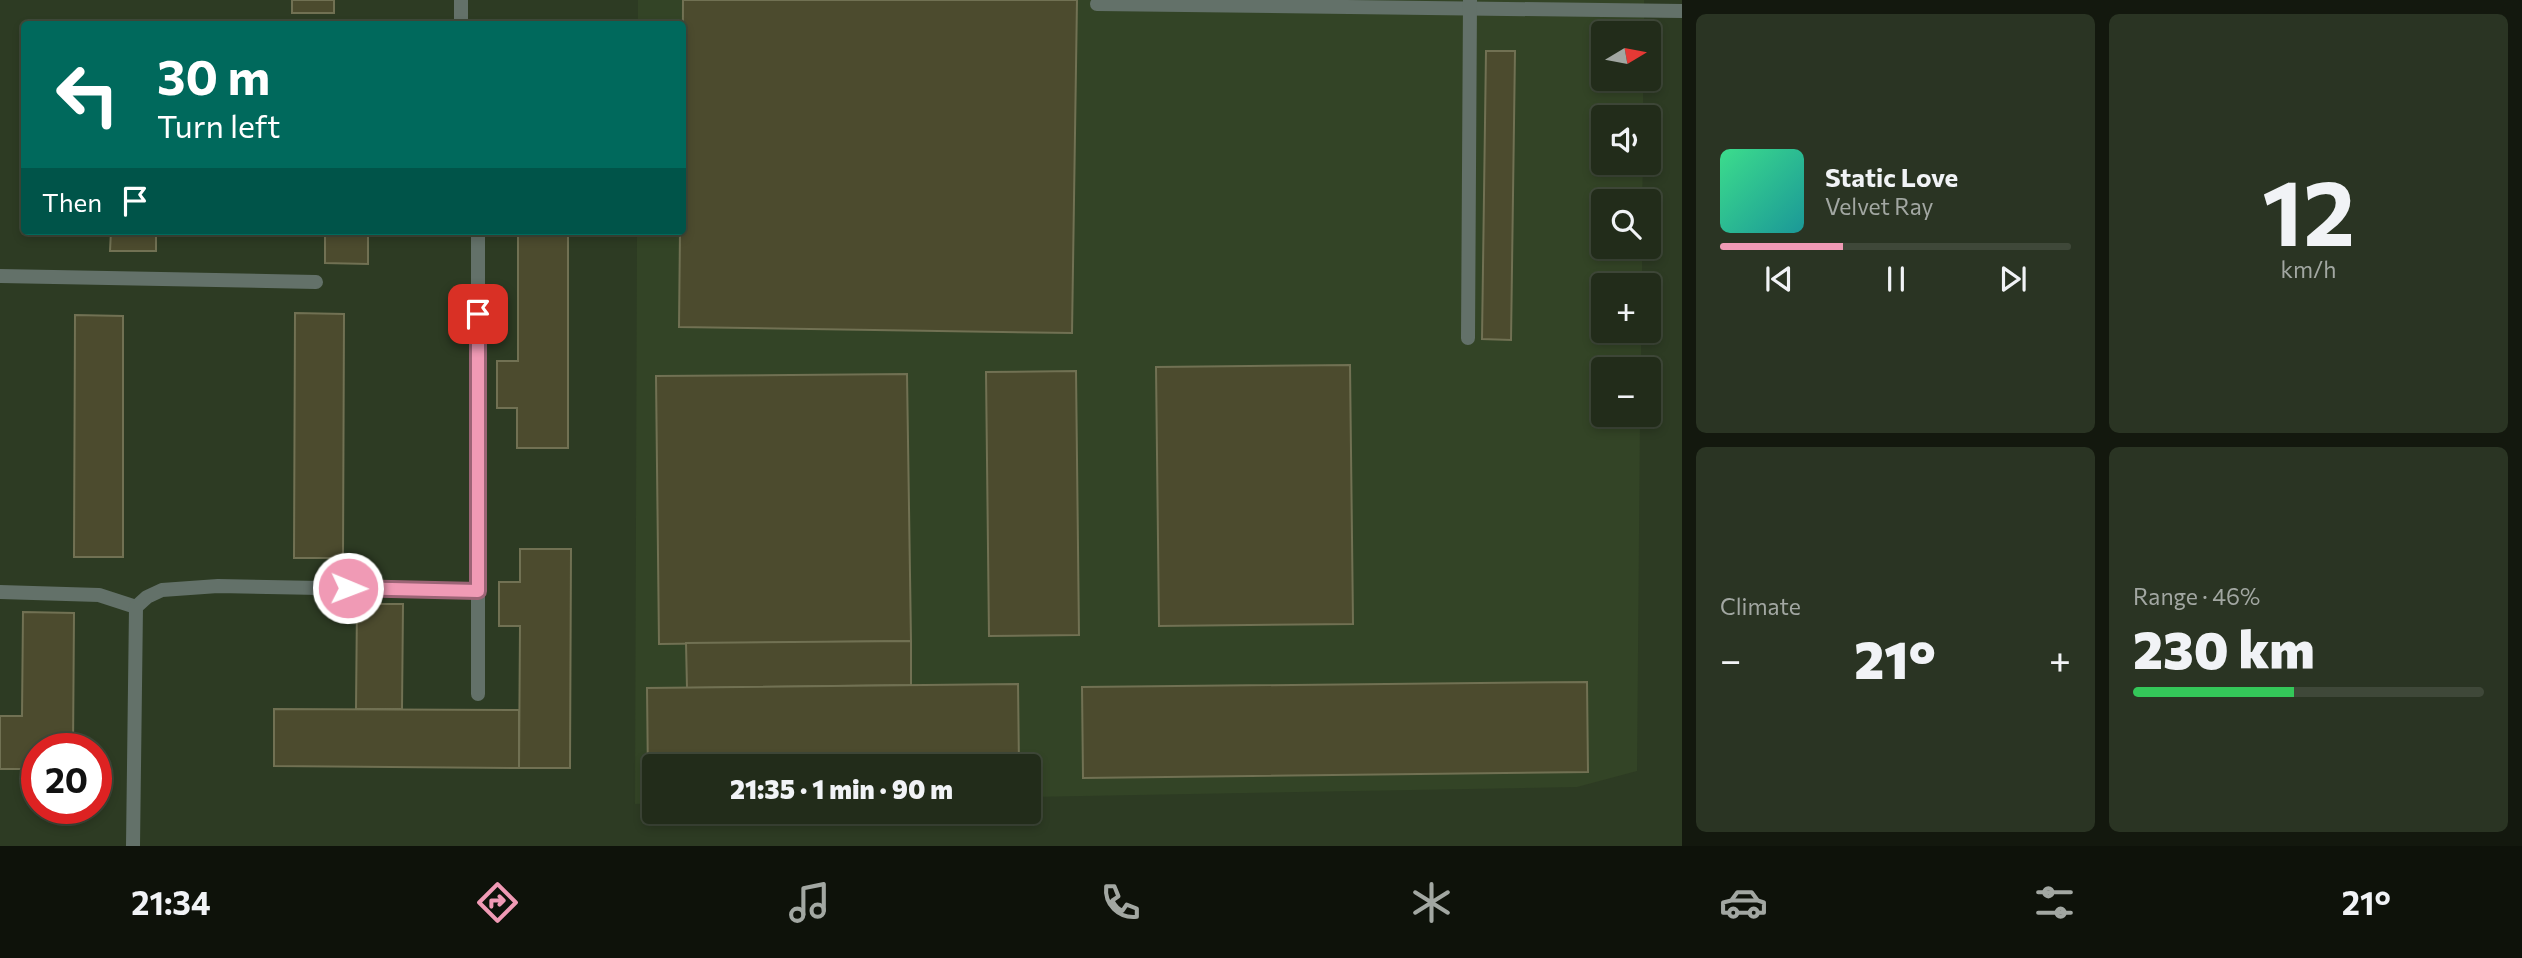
<!DOCTYPE html>
<html lang="en">
<head>
<meta charset="utf-8">
<style>
  body { margin:0; font-family:Commissioner,sans-serif; background:#2a3423; color:#f1f3f6; height:100vh; display:flex; flex-direction:column; font-size:26px; white-space:nowrap }
  * { box-sizing:border-box; margin:0 }
  p { font-size:23px; color:#a2a7a2 }
  .icon { flex:none; width:38px; height:38px; fill:none; stroke:currentColor; stroke-width:2; stroke-linecap:round; stroke-linejoin:round }
  .map { position:relative; flex:1; overflow:hidden }
  .sheet { display:flex; flex-direction:column; gap:14px; padding:14px; background:#13180e; width:840px }
  .sheet>* { flex:none }
  .guide { position:absolute; left:21px; top:21px; width:665px; height:214px; border-radius:7px; box-shadow:0 4px 10px #0003,0 0 0 2px #3f4839; background:#00695c; color:#fff; overflow:hidden }
  .needle { width:46px; rotate:80deg }
  .controls { position:absolute; left:1591px; top:21px; display:grid; gap:14px }
  .controls a { display:grid; place-items:center; width:70px; height:70px; border-radius:7px; background:#222c1a; box-shadow:0 4px 10px #0003,0 0 0 2px #3f4839; font-size:35px }
  .speed { position:absolute; left:21px; top:733px; display:flex; gap:14px; font-size:35px; font-weight:700; text-align:center }
  .speed>* { display:grid; place-content:center; width:91px; height:91px; border-radius:50%; background:#222c1a; box-shadow:0 4px 10px #0003,0 0 0 2px #3f4839; line-height:1 }
  .speed .limit { border:10px solid #d22; background:#fff; color:#111 }
  .pin { position:absolute; display:grid; place-items:center; width:60px; height:60px; color:#fff; margin:-30px; border-radius:14px; box-shadow:0 4px 10px #0006 }
  .me { position:absolute; width:77px; margin:-38px; rotate:91deg; stroke-linejoin:round; filter:drop-shadow(0 0 5px #0008) }
  .turn { display:flex; align-items:center; gap:24px; height:147px; padding:0 21px; font-size:32px }
  .turn .icon { width:91px; height:91px; stroke-width:2.5 }
  .turn b { display:block; font-size:49px; line-height:60px }
  .then { display:flex; align-items:center; height:66px; padding:0 21px; background:#0003; gap:14px; font-size:26px }
  .big { font-size:52px; font-weight:800; line-height:1.1 }
  .sheet .tile { flex:1; display:flex; flex-direction:column; justify-content:center; gap:10px; min-width:0; padding:0 24px; border-radius:10px; background:#2a3423 }
  .sheet .dial { align-items:center; gap:0 }
  .dial b { font-size:91px; line-height:1 }
  .song { display:flex; align-items:center; gap:21px }
  .cover { width:84px; height:84px; border-radius:10px; background:linear-gradient(135deg,hsl(150 70% 55%),hsl(180 70% 35%)) }
  .played { height:7px; border-radius:4px; background:linear-gradient(90deg,#f09ab5 35%,#3f4839 35%) }
  .keys { display:flex; justify-content:space-around; direction:ltr }
  .heat { display:flex; justify-content:space-between; align-items:center; font-size:38px; direction:ltr }
  .charge { height:10px; border-radius:5px; background:linear-gradient(90deg,#34c759 46%,#3f4839 0) }
  .sheet .tiles { flex:1; display:grid; gap:14px; grid-template-columns:repeat(2,1fr) }
  .trip { position:absolute; left:642px; top:754px; width:399px; height:70px; border-radius:7px; background:#222c1a; box-shadow:0 4px 10px #0003,0 0 0 2px #3f4839; font-weight:800; line-height:70px; text-align:center }
  .menu { display:flex; height:112px; justify-content:space-around; align-items:center; background:#0e120a; color:#a2a7a2 }
  .menu .icon { width:49px; height:49px }
  .menu .active { color:#f09ab5 }
  .menu b { font-size:32px; color:#f1f3f6 }
  main { display:flex; flex:1; min-height:0 }
  .map>svg:first-child { display:block }
  .built { fill:#334426 }
  .building { fill:#4c4b2e; stroke:#717153; stroke-width:2 }
  .lines { fill:none; stroke-linecap:round; stroke-linejoin:round }
  .lane { stroke:#637169; stroke-width:14 }
  .route-casing { stroke:#9c6476; stroke-width:18 }
  .route { stroke:#f09ab5; stroke-width:12 }
</style>
</head>
<body>
<main>
<div class="map">
<svg width="1682" height="846" viewBox="0 0 1682 846">
  <rect width="100%" height="100%" fill="#2d3b23"/>
  <polygon class="built" points="638,0 1644,0 1644,33 1603,33 1603,79 1643,79 1643,117 1603,117 1603,163 1643,163 1642,201 1603,201 1603,247 1642,247 1642,285 1603,285 1603,331 1641,331 1641,369 1603,369 1603,415 1640,415 1637,771 1577,787 1029,797 1029,766 654,766 654,803 635,804 637,231 682,231 682,24 638,24"/>
  <g class="building">
    <rect x="292" y="0" width="42" height="13"/>
    <polygon points="683,0 1077,0 1072,333 679,327 680,231 682,231"/>
    <polygon points="1486,51 1515,51 1511,340 1482,339"/>
    <polygon points="111,231 156,231 156,251 110,251"/>
    <polygon points="325,231 368,231 368,264 325,263"/>
    <polygon points="518,231 568,231 568,448 517,448 517,408 497,408 497,361 518,361"/>
    <polygon points="295,313 344,314 343,558 294,558"/>
    <polygon points="75,315 123,316 123,557 74,557"/>
    <polygon points="1350,365 1353,624 1159,626 1156,367"/>
    <polygon points="1076,371 1079,635 989,636 986,372"/>
    <polygon points="907,374 911,641 659,644 656,376"/>
    <polygon points="520,549 571,549 570,768 519,768 520,626 499,626 499,582 520,582"/>
    <polygon points="357,604 403,604 402,709 356,709"/>
    <polygon points="23,612 74,613 73,749 37,749 37,769 0,769 0,716 22,716"/>
    <polygon points="911,641 911,685 687,688 686,643"/>
    <polygon points="1587,682 1588,772 1083,778 1082,687"/>
    <polygon points="1018,684 1019,766 654,766 654,779 648,779 647,688"/>
    <polygon points="274,709 519,710 519,768 274,766"/>
  </g>
  <g class="lines">
    <g class="lane">
      <polyline points="461,0 461,24"/>
      <polyline points="1097,4 1682,11"/>
      <polyline points="0,276 316,282"/>
      <polyline points="1468,338 1470,1"/>
      <polyline points="0,592 99,595 136,607"/>
      <polyline points="478,694 478,231"/>
      <polyline points="133,846 136,607 147,597 162,590 218,586 478,591"/>
    </g>
  </g>
  <g class="lines">
    <g class="route-casing">
      <polyline id="route" points="348,588 478,591 478,314"/>
    </g>
    <use href="#route" class="route"/>
  </g>
</svg>
<div class="controls">
<a><svg class="needle" viewBox="-14 -14 28 28"><path d="M0-13l5 13h-10z" fill="#e53935"/><path d="M0 13l5-13h-10z" fill="#a2a7a2"/></svg></a>
<a><svg class="icon" aria-label="sound" viewBox="0 0 24 24"><path d="M4 9h4l5-4v14l-5-4H4zM17 9q2 3 0 6"/></svg></a>
<a><svg class="icon" aria-label="search" viewBox="0 0 24 24"><circle cx="10" cy="10" r="6"/><path d="M15 15l6 6"/></svg></a>
<a>+</a>
<a>−</a>
</div>
<div class="speed"><div class="limit">20</div></div>
<div class="pin" style="left:478px;top:314px;background:#d93025"><svg class="icon" aria-label="arrive" viewBox="0 0 24 24"><path d="M6 21V4h12l-3 4 3 4H6"/></svg></div>
<svg class="me" style="left:348px;top:588px" viewBox="-20 -20 40 40"><circle r="17" fill="#f09ab5" stroke="#fff" stroke-width="3"/><path d="M0-11L8 9 0 5-8 9z" fill="#fff"/></svg>
<div class="trip">21:35 · 1 min · 90 m</div>
<div class="guide">
<div class="turn"><svg class="icon" aria-label="left" viewBox="0 0 24 24"><path d="M17 20v-9H6M10 6l-5 5 5 5"/></svg><div><b>30 m</b>Turn left</div></div>
<div class="then">Then<svg class="icon" aria-label="arrive" viewBox="0 0 24 24"><path d="M6 21V4h12l-3 4 3 4H6"/></svg></div>
</div>
</div>
<section class="sheet">
<div class="tiles">
<div class="tile">
<div class="song"><i class="cover"></i><div><b>Static Love</b><p>Velvet Ray</p></div></div>
<div class="played"></div>
<div class="keys"><svg class="icon" aria-label="previous" viewBox="0 0 24 24"><path d="M18 5L8 12l10 7zM5 5v14"/></svg><svg class="icon" aria-label="pause" viewBox="0 0 24 24"><path d="M8 5v14M16 5v14"/></svg><svg class="icon" aria-label="next" viewBox="0 0 24 24"><path d="M6 5l10 7-10 7zM19 5v14"/></svg></div>
</div>
<div class="tile dial"><b>12</b><p>km/h</p></div>
<div class="tile"><p>Climate</p>
<div class="heat"><a>−</a><b class="big">21°</b><a>+</a></div>
</div>
<div class="tile"><p>Range · 46%</p><b class="big">230 km</b><div class="charge"></div></div>
</div>
</section>
</main>
<nav class="menu">
<b>21:34</b>
<svg class="icon active" aria-label="directions" viewBox="0 0 24 24"><path d="M12 3l9 9-9 9-9-9zM9 14v-3h6M13 9l2 2-2 2"/></svg>
<svg class="icon" aria-label="music" viewBox="0 0 24 24"><path d="M9 18V5l10-2v13"/><circle cx="6" cy="18" r="3"/><circle cx="16" cy="16" r="3"/></svg>
<svg class="icon" aria-label="phone" viewBox="0 0 24 24"><path d="M5 4h4l2 5-3 2q2 4 5 5l2-3 5 2v4C11 20 4 13 5 4z"/></svg>
<svg class="icon" aria-label="climate" viewBox="0 0 24 24"><path d="M12 3v18M4 7l16 10M4 17L20 7"/></svg>
<svg class="icon" aria-label="car" viewBox="0 0 24 24"><path d="M5 17H2v-5l4-1 3-4h7l3 4 3 1v5h-3M9 17h6M6 11h13"/><circle cx="7" cy="17" r="2"/><circle cx="17" cy="17" r="2"/></svg>
<svg class="icon" aria-label="filters" viewBox="0 0 24 24"><path d="M4 7h16M4 17h16"/><circle cx="9" cy="7" r="2"/><circle cx="15" cy="17" r="2"/></svg>
<b>21°</b>
</nav>
</body>
</html>
